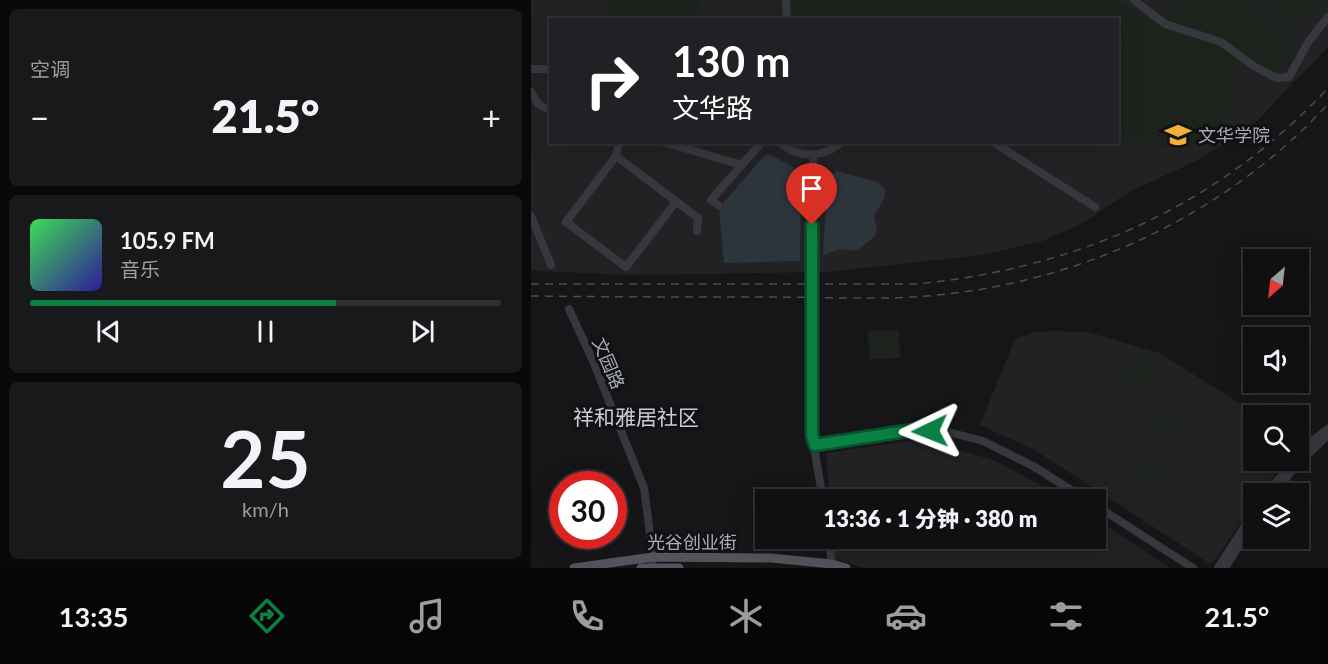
<!DOCTYPE html>
<html lang="zh">
<head>
<meta charset="utf-8">
<style>
  body { margin:0; font-family:Lato,"Noto Sans SC",sans-serif; background:#19191b; color:#f1f3f6; height:100vh; display:flex; flex-direction:column; font-size:22px; white-space:nowrap }
  * { box-sizing:border-box; margin:0 }
  p { font-size:20px; color:#9c9d9f }
  .icon { flex:none; width:33px; height:33px; fill:none; stroke:currentColor; stroke-width:2; stroke-linecap:round; stroke-linejoin:round }
  .map { position:relative; flex:1; overflow:hidden }
  .drawer { display:flex; flex-direction:column; gap:9px; padding:9px; background:#09090a; width:531px }
  .drawer>* { flex:none }
  .top-card { position:absolute; left:18px; top:18px; width:570px; height:126px; border-radius:0px; box-shadow:0 6px 24px #0002,0 0 0 2px #303032; background:#202124; color:#fff; overflow:hidden }
  .needle { width:39px; rotate:208deg }
  .tools { position:absolute; left:712px; top:249px; display:grid; gap:12px }
  .tools a { display:grid; place-items:center; width:66px; height:66px; border-radius:0px; background:#101012; box-shadow:0 6px 24px #0002,0 0 0 2px #303032; font-size:30px }
  .speed { position:absolute; left:18px; top:471px; display:flex; gap:12px; font-size:30px; font-weight:700; text-align:center }
  .speed>* { display:grid; place-content:center; width:78px; height:78px; border-radius:50%; background:#101012; box-shadow:0 6px 24px #0002,0 0 0 2px #303032; line-height:1 }
  .speed .limit { border:9px solid #d22; background:#fff; color:#111 }
  .pin { position:absolute; display:grid; place-items:center; width:51px; height:51px; color:#fff; margin:-62px -26px; border-radius:50% 50% 50% 0; rotate:-45deg; box-shadow:0 0 6px #0007 }
  .pin .icon { rotate:45deg }
  .me { position:absolute; width:66px; margin:-33px; rotate:268deg; stroke-linejoin:round; filter:drop-shadow(0 0 4px #0008) }
  .turn { display:flex; align-items:center; gap:21px; height:126px; padding:0 24px; font-size:27px }
  .turn .icon { width:78px; height:78px; stroke-width:2.5 }
  .turn b { display:block; font-size:42px; line-height:51px }
  .big { font-size:45px; font-weight:800; line-height:1.1 }
  .drawer .tile { flex:1; display:flex; flex-direction:column; justify-content:center; gap:9px; min-width:0; padding:0 21px; border-radius:9px; background:#19191b }
  .drawer .dial { align-items:center; gap:0 }
  .dial b { font-size:78px; line-height:1 }
  .song { display:flex; align-items:center; gap:18px }
  .cover { width:72px; height:72px; border-radius:9px; background:linear-gradient(135deg,hsl(130 70% 55%),hsl(250 70% 35%)) }
  .played { height:6px; border-radius:3px; background:linear-gradient(90deg,#0b8043 65%,#303032 65%) }
  .keys { display:flex; justify-content:space-around; direction:ltr }
  .heat { display:flex; justify-content:space-between; align-items:center; font-size:33px; direction:ltr }
  .trip { position:absolute; left:224px; top:489px; width:351px; height:60px; border-radius:0px; background:#101012; box-shadow:0 6px 24px #0002,0 0 0 2px #303032; font-weight:800; line-height:60px; text-align:center }
  .tab-bar { display:flex; height:96px; justify-content:space-around; align-items:center; background:#060607; color:#9c9d9f }
  .tab-bar .icon { width:42px; height:42px }
  .tab-bar .selected { color:#0b8043 }
  .tab-bar b { font-size:27px; color:#f1f3f6 }
  main { display:flex; flex:1; min-height:0 }
  .map>svg:first-child { display:block }
  .built { fill:#222225; fill-rule:evenodd }
  .green { fill:#1c231d }
  .water { fill:#2c353c }
  .lines { fill:none; stroke-linecap:round; stroke-linejoin:round }
  .minor { stroke:#37383d; stroke-width:8 }
  .major { stroke:#53555c; stroke-width:9 }
  .rail { stroke:#4a4c52; stroke-width:1.5; stroke-dasharray:8 6; stroke-linecap:butt }
  .route-casing { stroke:#07532c; stroke-width:15 }
  .route { stroke:#0b8043; stroke-width:10 }
  .labels { text-anchor:middle; dominant-baseline:central; stroke-width:6; stroke-linejoin:round; paint-order:stroke }
  .poi-label { font-size:18px; fill:#a8adb8; stroke:#111113; text-anchor:start }
  .street-label { font-size:18px; fill:#a8adb8; stroke:#111113 }
  .quarter-label { font-size:21px; fill:#c9ccd4; stroke:#111113 }
</style>
</head>
<body>
<main>
<section class="drawer">
<div class="tile"><p>空调</p>
<div class="heat"><a>−</a><b class="big">21.5°</b><a>+</a></div>
</div>
<div class="tile">
<div class="song"><i class="cover"></i><div><b>105.9 FM</b><p>音乐</p></div></div>
<div class="played"></div>
<div class="keys"><svg class="icon" aria-label="previous" viewBox="0 0 24 24"><path d="M18 5L8 12l10 7zM5 5v14"/></svg><svg class="icon" aria-label="pause" viewBox="0 0 24 24"><path d="M8 5v14M16 5v14"/></svg><svg class="icon" aria-label="next" viewBox="0 0 24 24"><path d="M6 5l10 7-10 7zM19 5v14"/></svg></div>
</div>
<div class="tile dial"><b>25</b><p>km/h</p></div>
</section>
<div class="map">
<svg width="797" height="568" viewBox="0 0 797 568">
  <rect width="100%" height="100%" fill="#161618"/>
  <g class="built">
    <path d="M 0,0 L 797,0 L 797,47 L 720,127 L 669,159 L 598,192 L 552,223 L 509,242 L 450,255 L 296,272 L 97,275 L 12,271 L 0,270 ZM 20,20 L 586,20 L 586,142 L 20,142 Z"/>
    <polygon points="525,331 557,332 628,353 728,415 723,416 723,460 755,461 729,493 723,494 723,502 685,560 678,563 502,449 449,425 484,339 504,332"/>
    <polygon points="391,439 465,461 535,499 299,499 295,453"/>
    <polygon points="564,518 639,568 334,568 303,558 301,539 564,538"/>
  </g>
  <g class="green">
    <rect x="78" y="0" width="91" height="19"/>
    <polygon points="261,0 586,0 628,24 691,47 708,59 708,107 664,145 633,149 587,132 586,20 261,19"/>
    <path d="M 650,0 L 719,0 L 765,46 L 753,72 C 724,71 716,51 693,39 C 676,30 654,26 635,20 Z"/>
    <polygon points="729,0 797,0 762,31"/>
    <polygon points="368,330 369,358 338,359 337,331"/>
    <polygon points="604,352 617,359 602,385 589,377"/>
    <polygon points="618,360 632,369 617,394 603,385"/>
    <polygon points="629,408 653,422 644,438 620,423"/>
    <polygon points="613,461 635,475 627,486 605,472"/>
  </g>
  <g class="water">
    <polygon points="238,154 266,169 270,176 269,261 193,263 188,208 231,158"/>
    <polygon points="305,171 347,182 354,189 354,197 343,216 346,230 344,236 326,251 310,249 292,255 296,184"/>
  </g>
  <g class="lines">
    <g class="minor">
      <polyline points="255,0 256,20"/>
      <polyline points="603,0 634,24 690,42 724,67 746,78 758,77 778,41 797,17"/>
      <polyline points="0,69 20,69"/>
      <polyline points="0,92 7,104 20,111"/>
      <polyline points="88,142 85,156 167,218 166,231"/>
      <polyline points="132,142 211,165"/>
      <path d="M 249,142 C 266,159 294,158 310,142"/>
      <polyline points="462,142 564,207"/>
      <polyline points="282,155 281,435 292,500"/>
      <polyline points="85,156 35,222 95,267 145,202"/>
      <polyline points="187,205 180,200 231,142"/>
      <polyline points="0,216 20,265"/>
      <polyline points="38,309 62,361 113,488 122,557 120,568"/>
      <polyline points="284,445 382,430 417,432 452,441 502,466 556,500"/>
      <polyline points="768,456 785,438 797,429"/>
      <polyline points="735,494 764,460"/>
      <polyline points="743,494 762,469 797,435"/>
      <polyline points="564,505 662,568"/>
      <polyline points="297,538 302,568"/>
      <polyline points="687,568 723,512"/>
      <polyline points="694,568 723,522"/>
    </g>
    <g class="major">
      <polyline points="43,568 122,557 240,558 301,564 315,568"/>
      <polyline points="110,568 148,568"/>
    </g>
    <g class="rail">
      <path d="M 0,284 L 386,284 C 546,268 686,207 797,88"/>
      <path d="M 0,296 C 80,297 160,297 240,297 C 298,297 358,301 416,294 C 559,278 699,211 797,104"/>
    </g>
  </g>
  <g class="lines">
    <g class="route-casing">
      <polyline id="route" points="281,225 281,435 284,445 382,430 399,431"/>
    </g>
    <use href="#route" class="route"/>
  </g>
  <defs>
    <g id="university-bare" transform="scale(2.07)"><path d="M0-5L7-2L0 1L-7-2ZM-4 1L0 2.5L4 1V4Q0 6-4 4Z" fill="#f2b134" stroke="#111113" stroke-width="2.5" paint-order="stroke"/></g>
  </defs>
  <g fill-rule="evenodd">
    <use href="#university-bare" x="647" y="135"/>
  </g>
  <g class="labels">
    <g class="poi-label">
      <text x="667" y="135">文华学院</text>
    </g>
    <g class="street-label">
      <text transform="translate(78 363) rotate(67)">文园路</text>
      <text x="161" y="542">光谷创业街</text>
    </g>
    <g class="quarter-label">
      <text x="105" y="416">祥和雅居社区</text>
    </g>
  </g>
</svg>
<div class="tools">
<a><svg class="needle" viewBox="-14 -14 28 28"><path d="M0-13l5 13h-10z" fill="#e53935"/><path d="M0 13l5-13h-10z" fill="#9c9d9f"/></svg></a>
<a><svg class="icon" aria-label="sound" viewBox="0 0 24 24"><path d="M4 9h4l5-4v14l-5-4H4zM17 9q2 3 0 6"/></svg></a>
<a><svg class="icon" aria-label="search" viewBox="0 0 24 24"><circle cx="10" cy="10" r="6"/><path d="M15 15l6 6"/></svg></a>
<a><svg class="icon" aria-label="layers" viewBox="0 0 24 24"><path d="M12 4l9 5-9 5-9-5zM3 14l9 5 9-5"/></svg></a>
</div>
<div class="speed"><div class="limit">30</div></div>
<div class="pin" style="left:281px;top:225px;background:#d93025"><svg class="icon" aria-label="arrive" viewBox="0 0 24 24"><path d="M6 21V4h12l-3 4 3 4H6"/></svg></div>
<svg class="me" style="left:399px;top:431px" viewBox="-20 -20 40 40"><path d="M0-17L14 15 0 8-14 15z" fill="#0b8043" stroke="#fff" stroke-width="4"/></svg>
<div class="trip">13:36 · 1 分钟 · 380 m</div>
<div class="top-card">
<div class="turn"><svg class="icon" aria-label="right" viewBox="0 0 24 24"><path d="M7 20v-9h11M14 6l5 5-5 5"/></svg><div><b>130 m</b>文华路</div></div>
</div>
</div>
</main>
<nav class="tab-bar">
<b>13:35</b>
<svg class="icon selected" aria-label="directions" viewBox="0 0 24 24"><path d="M12 3l9 9-9 9-9-9zM9 14v-3h6M13 9l2 2-2 2"/></svg>
<svg class="icon" aria-label="music" viewBox="0 0 24 24"><path d="M9 18V5l10-2v13"/><circle cx="6" cy="18" r="3"/><circle cx="16" cy="16" r="3"/></svg>
<svg class="icon" aria-label="phone" viewBox="0 0 24 24"><path d="M5 4h4l2 5-3 2q2 4 5 5l2-3 5 2v4C11 20 4 13 5 4z"/></svg>
<svg class="icon" aria-label="climate" viewBox="0 0 24 24"><path d="M12 3v18M4 7l16 10M4 17L20 7"/></svg>
<svg class="icon" aria-label="car" viewBox="0 0 24 24"><path d="M5 17H2v-5l4-1 3-4h7l3 4 3 1v5h-3M9 17h6M6 11h13"/><circle cx="7" cy="17" r="2"/><circle cx="17" cy="17" r="2"/></svg>
<svg class="icon" aria-label="filters" viewBox="0 0 24 24"><path d="M4 7h16M4 17h16"/><circle cx="9" cy="7" r="2"/><circle cx="15" cy="17" r="2"/></svg>
<b>21.5°</b>
</nav>
</body>
</html>
